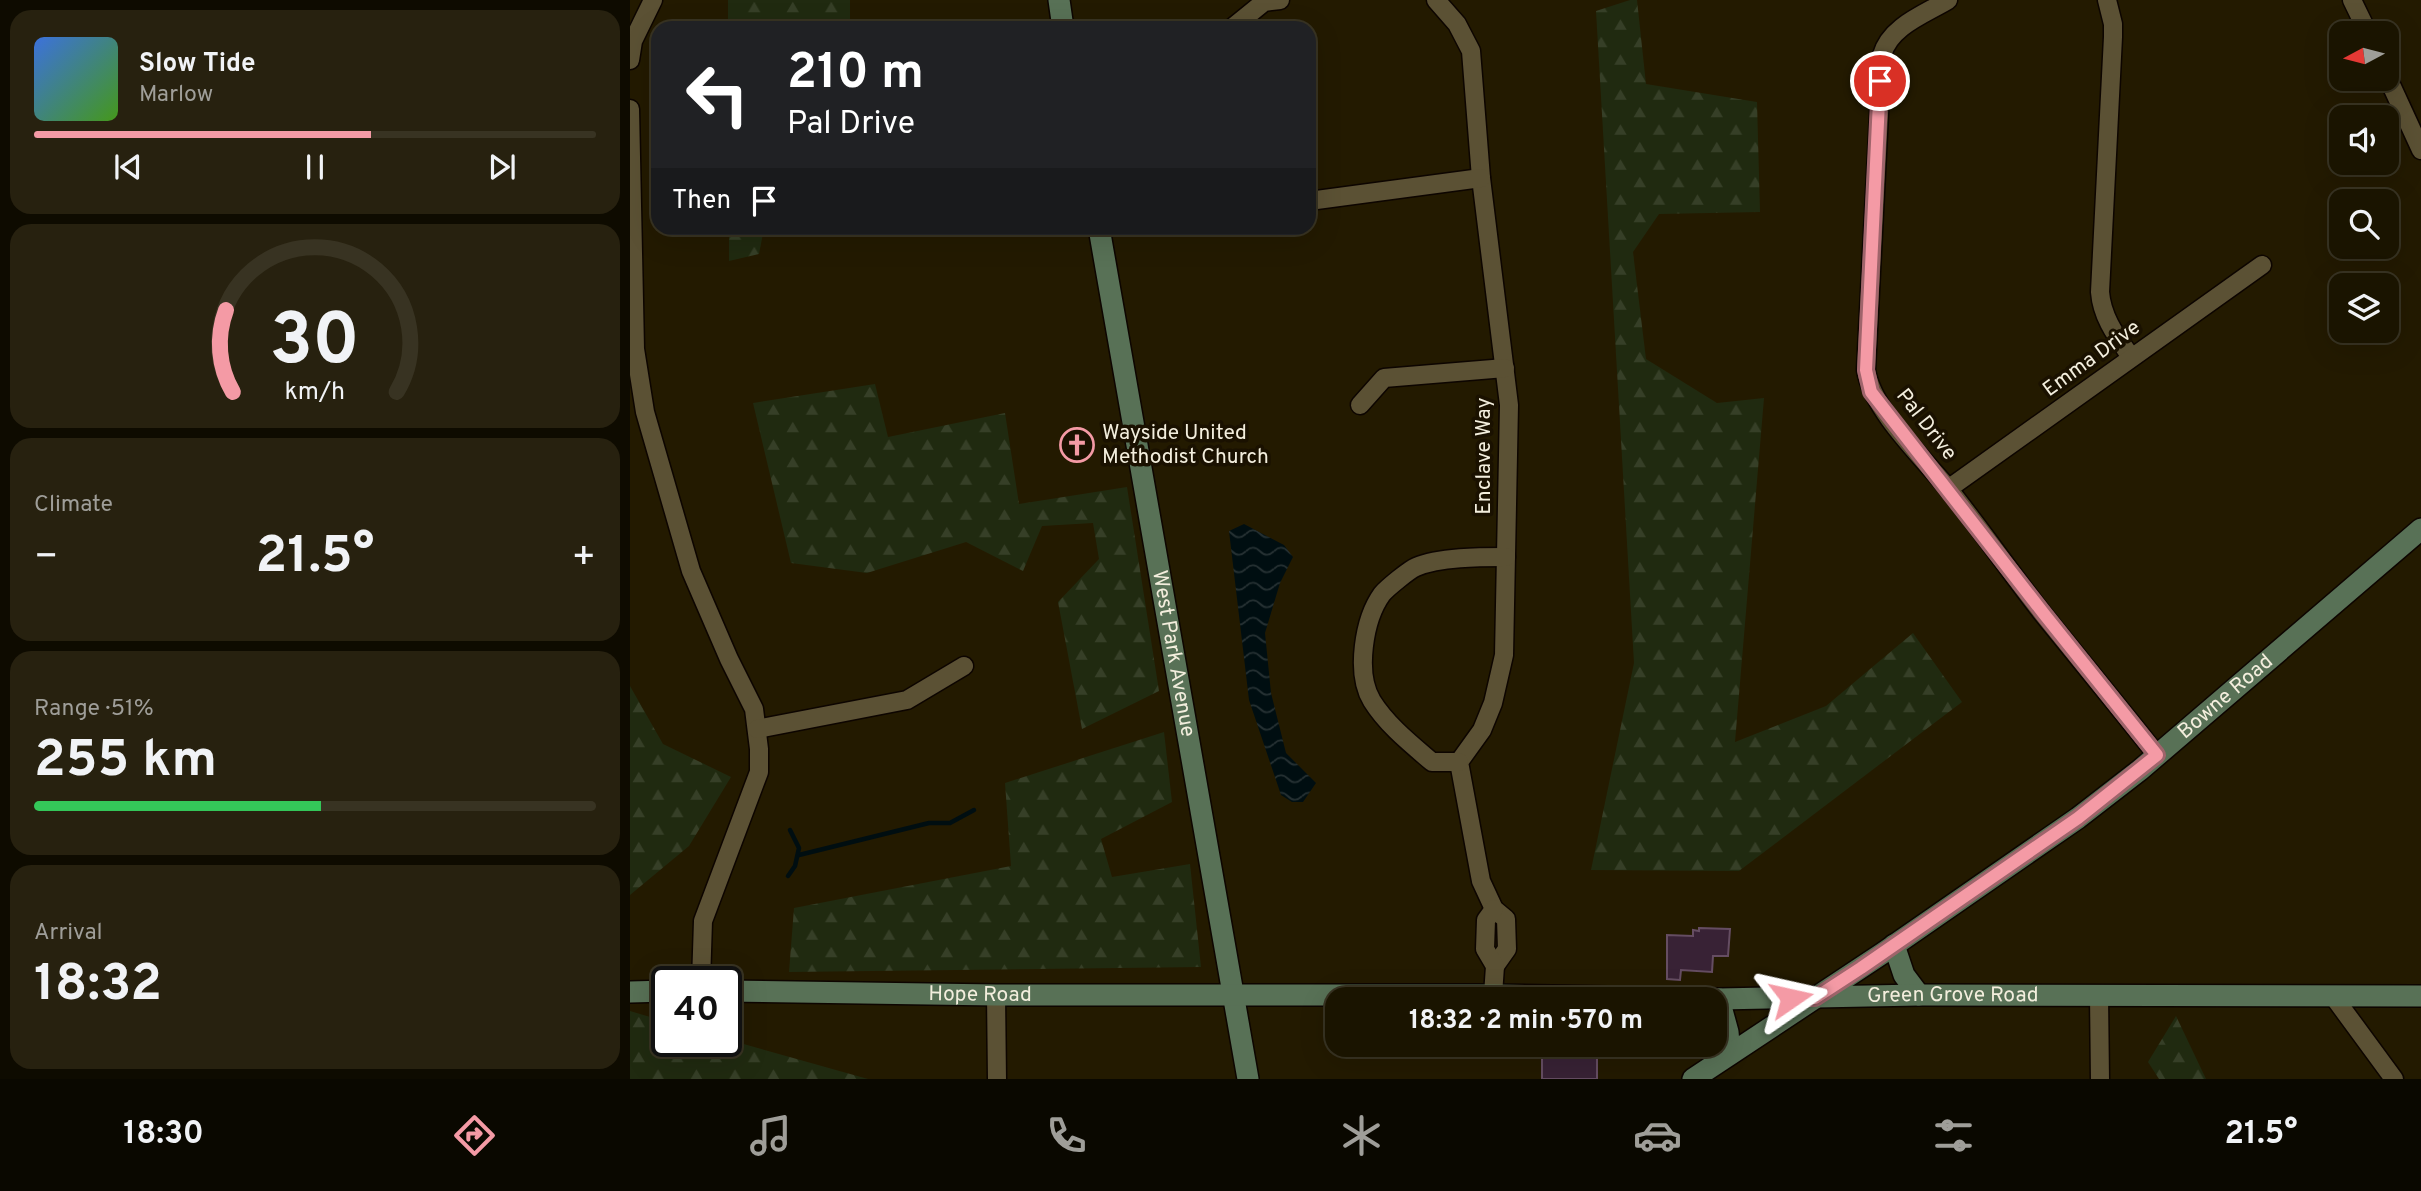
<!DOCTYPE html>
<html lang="en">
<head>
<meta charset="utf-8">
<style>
  body { margin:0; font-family:Overpass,sans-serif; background:#27210f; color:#f1f3f6; height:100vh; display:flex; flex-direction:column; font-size:26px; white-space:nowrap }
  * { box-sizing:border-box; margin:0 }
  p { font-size:23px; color:#9f9e99 }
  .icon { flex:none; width:38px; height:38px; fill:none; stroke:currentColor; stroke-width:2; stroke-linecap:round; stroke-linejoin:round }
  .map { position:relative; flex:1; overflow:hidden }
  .panel { display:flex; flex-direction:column; gap:10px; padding:10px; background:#0e0b00; width:630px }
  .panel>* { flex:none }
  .guide { position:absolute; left:21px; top:21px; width:665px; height:214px; border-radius:21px; box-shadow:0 7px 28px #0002,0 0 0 2px #383322; background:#202124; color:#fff; overflow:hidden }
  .needle { width:46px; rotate:263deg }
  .tools { position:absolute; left:1699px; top:21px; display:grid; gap:14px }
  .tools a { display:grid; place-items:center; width:70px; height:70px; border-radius:14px; background:#1a1400; box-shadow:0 7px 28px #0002,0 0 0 2px #383322; font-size:35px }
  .speed { position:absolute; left:21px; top:966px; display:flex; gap:14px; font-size:35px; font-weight:700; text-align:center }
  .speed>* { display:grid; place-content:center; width:91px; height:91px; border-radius:50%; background:#1a1400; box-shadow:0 7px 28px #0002,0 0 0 2px #383322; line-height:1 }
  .speed .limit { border:4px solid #111; border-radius:10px; background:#fff; color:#111 }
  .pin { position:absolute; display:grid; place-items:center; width:60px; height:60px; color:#fff; margin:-30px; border:4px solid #fff; border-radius:50%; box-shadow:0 2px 7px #0007 }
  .me { position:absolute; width:77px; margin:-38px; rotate:79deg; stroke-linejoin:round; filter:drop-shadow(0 0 5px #0008) }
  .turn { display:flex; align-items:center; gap:24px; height:147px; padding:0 21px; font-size:32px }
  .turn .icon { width:91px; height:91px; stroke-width:2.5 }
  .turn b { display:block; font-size:49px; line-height:60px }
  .then { display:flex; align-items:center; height:66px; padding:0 21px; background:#0003; gap:14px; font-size:26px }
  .big { font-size:52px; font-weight:700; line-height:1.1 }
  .panel .widget { flex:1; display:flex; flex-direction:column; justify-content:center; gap:10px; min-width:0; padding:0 24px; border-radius:21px; background:#27210f }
  .panel .dial { align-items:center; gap:0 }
  .dial svg { height:182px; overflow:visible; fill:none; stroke:#383322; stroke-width:7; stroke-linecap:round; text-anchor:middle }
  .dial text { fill:#f1f3f6; stroke:none }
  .song { display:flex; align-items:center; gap:21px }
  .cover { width:84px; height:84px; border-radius:10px; background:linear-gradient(135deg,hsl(220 70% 55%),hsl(100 70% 35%)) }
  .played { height:7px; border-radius:4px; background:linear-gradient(90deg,#f49aa5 60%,#383322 60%) }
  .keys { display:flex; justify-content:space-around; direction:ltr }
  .heat { display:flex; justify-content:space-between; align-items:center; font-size:38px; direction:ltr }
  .charge { height:10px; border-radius:5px; background:linear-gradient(90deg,#34c759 51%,#383322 0) }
  .trip { position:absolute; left:695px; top:987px; width:402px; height:70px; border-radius:21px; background:#1a1400; box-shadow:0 7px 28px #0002,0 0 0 2px #383322; font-weight:700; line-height:70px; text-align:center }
  .tabs { display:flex; height:112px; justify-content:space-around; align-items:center; background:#0a0800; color:#9f9e99 }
  .tabs .icon { width:49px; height:49px }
  .tabs .on { color:#f49aa5 }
  .tabs b { font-size:32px; color:#f1f3f6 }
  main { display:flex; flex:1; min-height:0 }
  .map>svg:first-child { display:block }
  .forest { fill:url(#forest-firs) }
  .water { fill:url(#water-waves) }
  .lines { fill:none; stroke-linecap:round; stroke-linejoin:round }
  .stream { stroke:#000e11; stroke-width:4.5 }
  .building { fill:#382235; stroke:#654d62; stroke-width:2 }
  .street-casing { stroke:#0d0500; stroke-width:21 }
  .secondary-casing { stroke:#0d0500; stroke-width:24 }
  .street { stroke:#5b5134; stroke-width:18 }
  .secondary { stroke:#587156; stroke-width:21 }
  .route-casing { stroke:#9f646b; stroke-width:18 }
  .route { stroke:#f49aa5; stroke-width:12 }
  .labels { text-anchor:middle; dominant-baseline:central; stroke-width:7; stroke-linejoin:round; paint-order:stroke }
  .street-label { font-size:21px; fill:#f3eedd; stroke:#1a1100 }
  .poi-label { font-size:21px; fill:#f3eedd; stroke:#1a1100; text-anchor:start }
</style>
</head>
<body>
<main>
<section class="panel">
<div class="widget">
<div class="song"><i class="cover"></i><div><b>Slow Tide</b><p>Marlow</p></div></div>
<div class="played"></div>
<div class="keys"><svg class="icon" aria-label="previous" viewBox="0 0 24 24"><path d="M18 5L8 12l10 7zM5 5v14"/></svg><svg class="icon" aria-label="pause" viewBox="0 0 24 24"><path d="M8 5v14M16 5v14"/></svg><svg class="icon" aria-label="next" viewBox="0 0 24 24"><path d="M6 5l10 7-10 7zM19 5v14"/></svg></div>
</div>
<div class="widget dial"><svg viewBox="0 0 100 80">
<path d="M14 69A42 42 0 1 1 86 69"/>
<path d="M14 69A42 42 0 0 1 11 33" stroke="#f49aa5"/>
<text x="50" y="56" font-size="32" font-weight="700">30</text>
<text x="50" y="72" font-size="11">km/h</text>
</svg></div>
<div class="widget"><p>Climate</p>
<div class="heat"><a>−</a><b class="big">21.5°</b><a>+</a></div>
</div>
<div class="widget"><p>Range · 51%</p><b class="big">255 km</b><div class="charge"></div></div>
<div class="widget"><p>Arrival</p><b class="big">18:32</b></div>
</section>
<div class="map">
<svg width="1791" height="1079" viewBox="0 0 1791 1079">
  <defs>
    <pattern id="forest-firs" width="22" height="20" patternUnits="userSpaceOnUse" patternTransform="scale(1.75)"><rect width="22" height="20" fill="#202a10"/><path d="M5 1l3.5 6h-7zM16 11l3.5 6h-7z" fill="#363f27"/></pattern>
    <pattern id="water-waves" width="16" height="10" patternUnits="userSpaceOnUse" patternTransform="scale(1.75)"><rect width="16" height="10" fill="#000e11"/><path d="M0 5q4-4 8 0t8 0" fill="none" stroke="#263133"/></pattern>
  </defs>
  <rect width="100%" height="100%" fill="#231a00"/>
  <g class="forest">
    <rect x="98" y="0" width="122" height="28"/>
    <polygon points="1000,0 1007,0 1016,84 1127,102 1130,212 1029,214 1003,252 1016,359 1087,403 1134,398 1105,742 1196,706 1283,633 1332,702 1109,871 961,870 1004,663 966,11"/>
    <polygon points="99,228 134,228 129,254 99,261"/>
    <polygon points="245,384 258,437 375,413 389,504 497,487 529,691 452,729 428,602 469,559 463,523 412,526 393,571 336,542 237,573 161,563 123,403"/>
    <polygon points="0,686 33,744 101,777 59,846 0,895"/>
    <polygon points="534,732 542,802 471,839 482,877 560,864 571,967 159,972 164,908 381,866 375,783"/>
    <polygon points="0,1011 37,1022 37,1041 96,1041 96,1039 238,1079 0,1079"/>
    <polygon points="1546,1016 1576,1079 1529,1079 1518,1062"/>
  </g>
  <polygon class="water" points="614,524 654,545 663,557 650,583 635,633 641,693 656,753 686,783 673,802 662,802 651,795 619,700 599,531"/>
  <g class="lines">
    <g class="stream">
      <polyline points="169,855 299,823 320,823 344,810"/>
      <polyline points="158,876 165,866 169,848 160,830"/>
    </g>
  </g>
  <g class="building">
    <polygon points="1069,928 1100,929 1098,956 1083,956 1082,972 1051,970 1050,980 1037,979 1037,935 1063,936 1063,930 1069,931"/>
    <polygon points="924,1045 967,1045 967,1079 912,1079 912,1055 924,1055"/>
  </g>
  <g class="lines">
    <g class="street-casing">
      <g id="street">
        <polyline points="806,0 827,24 841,51 851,178 879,405 874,655 863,703 852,730 829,762 851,881 864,909 876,919 877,949 865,966"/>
        <path d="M 1318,0 C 1295,14 1260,26 1252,55 L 1236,370 C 1242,409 1291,456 1317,487 C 1350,528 1380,572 1413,614 C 1451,661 1489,707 1527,755"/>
        <path d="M 1477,0 L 1483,24 L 1483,37 L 1470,292 C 1472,318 1487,337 1501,357"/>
        <polyline points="1722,0 1738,33"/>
        <polyline points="602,28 634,2 650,0"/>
        <polyline points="0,60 3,41 23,0"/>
        <polyline points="1757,76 1791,150"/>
        <polyline points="0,109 5,349 15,412 61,571 99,659 124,709 129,749 129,772 73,921 71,982"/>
        <polyline points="679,201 851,178"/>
        <polyline points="730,405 754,378 875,368"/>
        <polyline points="1318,489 1632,265"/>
        <polyline points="127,729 277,700 334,666"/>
        <path d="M 829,762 L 802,762 C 781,744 757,725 742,701 C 725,673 734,619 752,594 C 757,588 779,570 786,567 C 809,557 850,557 876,557"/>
        <polyline points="366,995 367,1079"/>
        <polyline points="863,995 865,966 855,949 856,920 864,909"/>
        <polyline points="1469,996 1470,1079"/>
        <polyline points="1703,996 1764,1079"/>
      </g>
    </g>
    <g class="secondary-casing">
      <g id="secondary">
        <polyline points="429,0 433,28"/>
        <path id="s1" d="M 469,228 L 618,1079"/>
        <polyline points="1264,945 1274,975 1289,995"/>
        <path id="s2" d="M 96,991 L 366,995 L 863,995 L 1089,999 L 1289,995 L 1791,996"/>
        <polyline points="0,992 37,991"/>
        <polyline points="1089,999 1098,1032 1100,1054"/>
        <path id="s3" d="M 1063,1079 L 1253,953 L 1448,818 L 1510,770 L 1791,529"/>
      </g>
    </g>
    <use href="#street" class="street"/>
    <use href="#secondary" class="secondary"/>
  </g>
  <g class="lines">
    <g class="route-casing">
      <polyline id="route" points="1161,998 1185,998 1231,968 1448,818 1527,755 1414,614 1241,392 1236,370 1250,81"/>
    </g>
    <use href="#route" class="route"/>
  </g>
  <defs>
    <g id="church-ring" transform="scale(1.75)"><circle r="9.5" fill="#1a1100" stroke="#f49aa5" stroke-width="1.5"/><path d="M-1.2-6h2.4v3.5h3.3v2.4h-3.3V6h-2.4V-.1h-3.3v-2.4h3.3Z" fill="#f49aa5"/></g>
  </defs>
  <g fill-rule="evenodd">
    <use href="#church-ring" x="447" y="445"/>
  </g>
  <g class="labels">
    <g class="street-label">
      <text transform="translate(1462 359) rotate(-36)">Emma Drive</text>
      <text transform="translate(1296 425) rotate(52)">Pal Drive</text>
      <text transform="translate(854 456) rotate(-90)">Enclave Way</text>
      <text stroke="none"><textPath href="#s1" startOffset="432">West Park Avenue</textPath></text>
      <text stroke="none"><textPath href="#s3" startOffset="656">Bowne Road</textPath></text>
      <text stroke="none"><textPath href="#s2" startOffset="254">Hope Road</textPath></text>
      <text stroke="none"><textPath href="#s2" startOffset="1227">Green Grove Road</textPath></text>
    </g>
    <g class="poi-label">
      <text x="472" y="433">Wayside United<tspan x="472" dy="24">Methodist Church</tspan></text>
    </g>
  </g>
</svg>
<div class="tools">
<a><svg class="needle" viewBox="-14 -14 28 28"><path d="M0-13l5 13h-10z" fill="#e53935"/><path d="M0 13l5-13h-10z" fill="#9f9e99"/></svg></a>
<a><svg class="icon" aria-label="sound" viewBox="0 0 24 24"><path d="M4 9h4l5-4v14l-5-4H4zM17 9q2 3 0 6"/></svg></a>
<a><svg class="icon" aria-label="search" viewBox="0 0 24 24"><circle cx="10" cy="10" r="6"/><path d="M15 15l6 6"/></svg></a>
<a><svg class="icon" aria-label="layers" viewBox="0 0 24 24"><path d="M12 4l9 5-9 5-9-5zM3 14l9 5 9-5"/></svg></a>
</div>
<div class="speed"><div class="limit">40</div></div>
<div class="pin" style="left:1250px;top:81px;background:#d93025"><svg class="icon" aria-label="arrive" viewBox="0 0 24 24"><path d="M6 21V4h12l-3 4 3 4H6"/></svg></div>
<svg class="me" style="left:1161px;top:998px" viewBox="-20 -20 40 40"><path d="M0-17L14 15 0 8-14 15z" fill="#f49aa5" stroke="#fff" stroke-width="4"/></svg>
<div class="trip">18:32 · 2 min · 570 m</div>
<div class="guide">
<div class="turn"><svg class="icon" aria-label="left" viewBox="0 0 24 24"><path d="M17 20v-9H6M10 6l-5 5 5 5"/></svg><div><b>210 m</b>Pal Drive</div></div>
<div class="then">Then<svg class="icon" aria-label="arrive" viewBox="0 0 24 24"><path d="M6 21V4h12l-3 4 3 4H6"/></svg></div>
</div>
</div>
</main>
<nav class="tabs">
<b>18:30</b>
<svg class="icon on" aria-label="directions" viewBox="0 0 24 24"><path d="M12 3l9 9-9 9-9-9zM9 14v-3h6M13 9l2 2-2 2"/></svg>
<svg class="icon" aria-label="music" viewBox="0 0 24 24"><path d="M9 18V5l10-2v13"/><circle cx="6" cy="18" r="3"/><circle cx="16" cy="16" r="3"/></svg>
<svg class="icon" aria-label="phone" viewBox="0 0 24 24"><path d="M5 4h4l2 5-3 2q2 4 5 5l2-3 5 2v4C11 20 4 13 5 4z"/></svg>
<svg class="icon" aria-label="climate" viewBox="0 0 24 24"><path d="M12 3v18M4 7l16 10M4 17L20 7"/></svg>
<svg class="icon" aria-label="car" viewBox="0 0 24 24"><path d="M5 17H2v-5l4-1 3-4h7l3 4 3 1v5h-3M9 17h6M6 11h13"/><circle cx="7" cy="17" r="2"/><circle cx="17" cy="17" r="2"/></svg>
<svg class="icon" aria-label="filters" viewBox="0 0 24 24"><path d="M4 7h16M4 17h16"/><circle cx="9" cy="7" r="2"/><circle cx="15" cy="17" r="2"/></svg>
<b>21.5°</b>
</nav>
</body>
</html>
